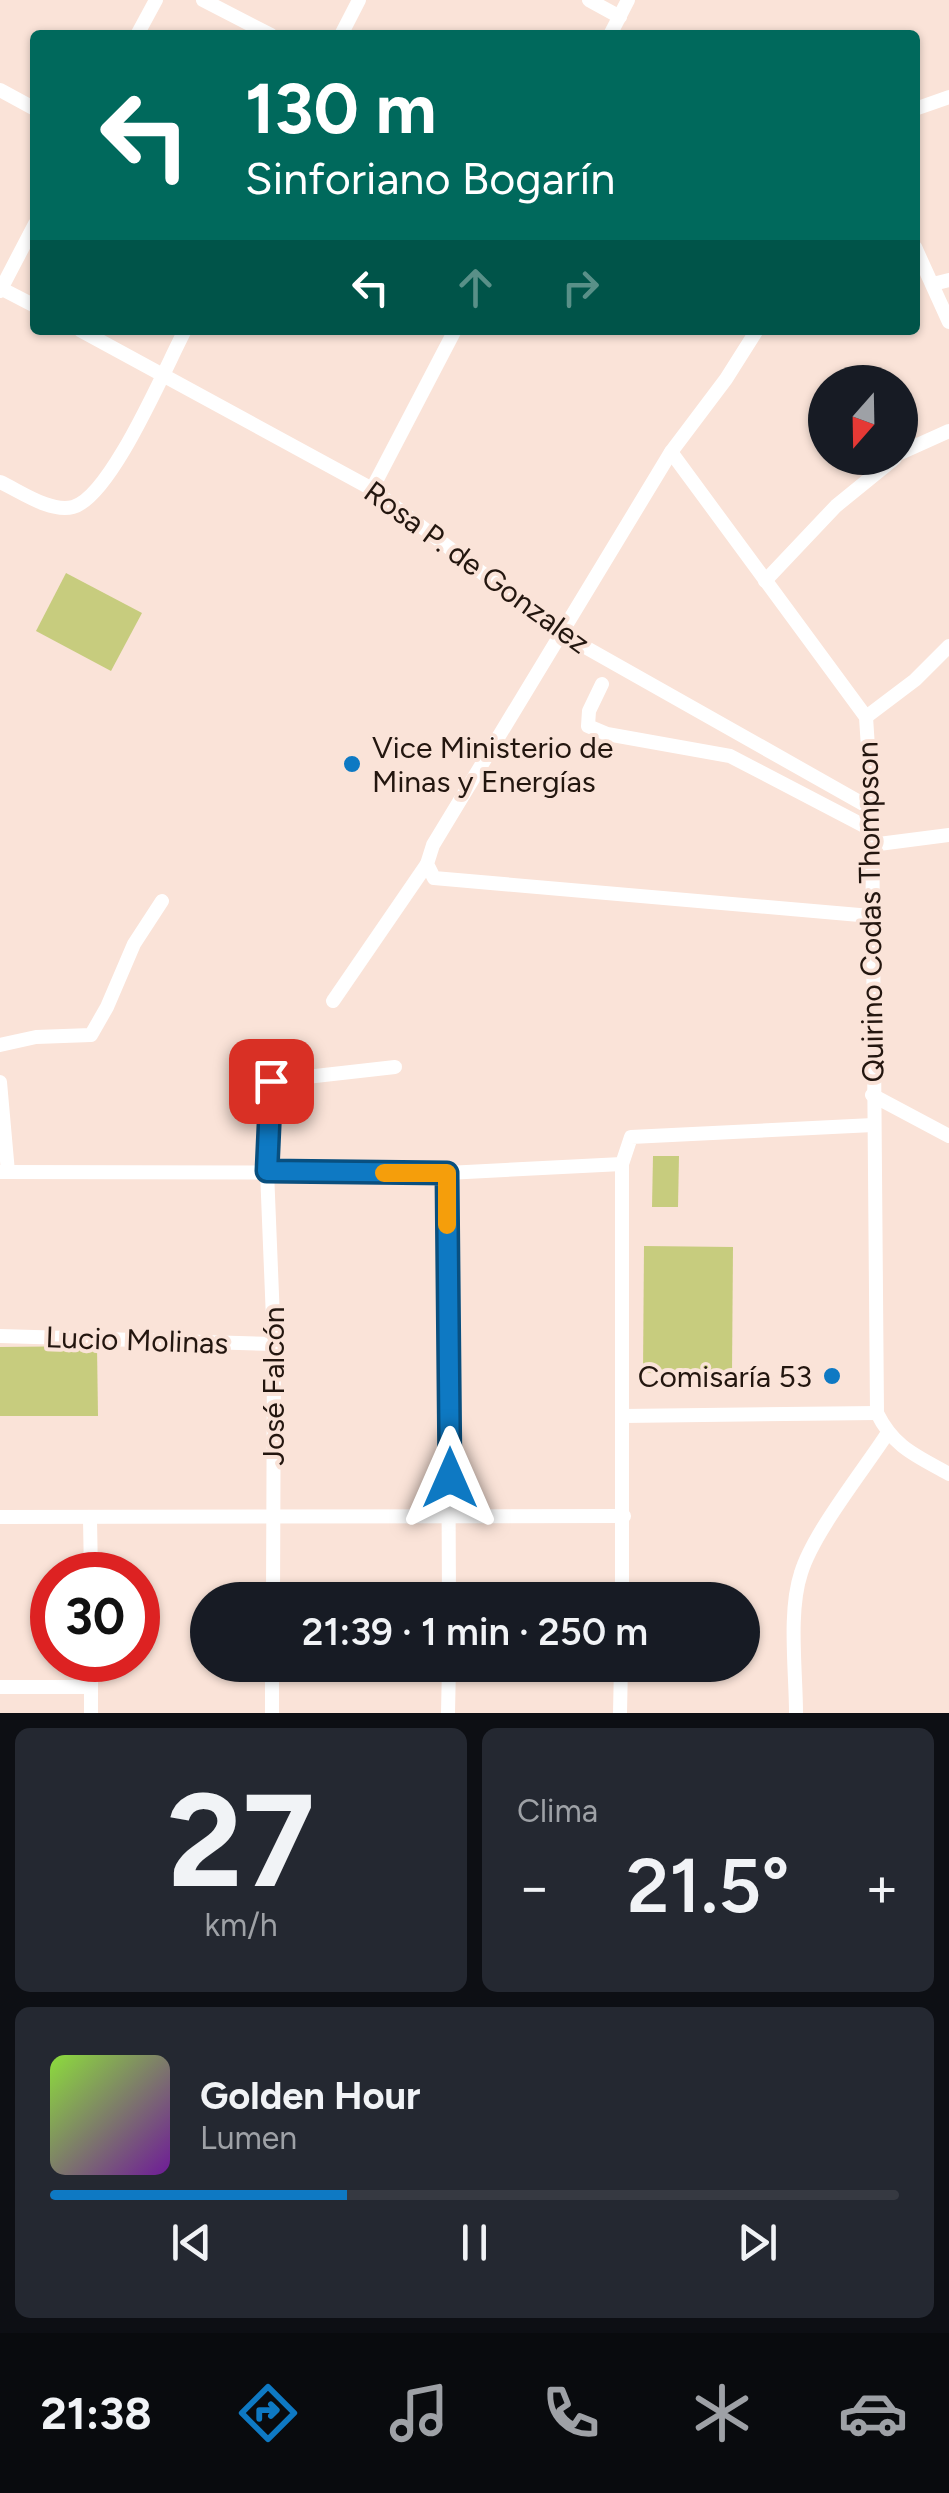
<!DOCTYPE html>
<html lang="es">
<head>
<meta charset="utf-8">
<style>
  body { margin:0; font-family:Figtree,sans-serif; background:#242831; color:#f1f3f6; height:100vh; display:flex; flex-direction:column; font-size:38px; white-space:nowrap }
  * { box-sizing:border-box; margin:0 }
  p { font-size:32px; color:#9ea1a6 }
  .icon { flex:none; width:55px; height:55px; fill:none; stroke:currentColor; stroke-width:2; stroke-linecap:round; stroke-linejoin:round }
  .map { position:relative; height:1713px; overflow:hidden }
  .drawer { display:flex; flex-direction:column; gap:15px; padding:15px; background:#0d0f14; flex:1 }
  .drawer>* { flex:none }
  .guide { position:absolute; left:30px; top:30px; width:890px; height:305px; border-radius:10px; box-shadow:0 2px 8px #0004; background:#00695c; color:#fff; overflow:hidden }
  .needle { width:65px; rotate:200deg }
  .tools { position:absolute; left:808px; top:365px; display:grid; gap:20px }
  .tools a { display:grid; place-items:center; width:110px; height:110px; border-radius:50%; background:#171b24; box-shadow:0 2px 8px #0004; font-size:50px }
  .speed { position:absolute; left:30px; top:1552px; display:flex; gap:20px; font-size:50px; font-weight:700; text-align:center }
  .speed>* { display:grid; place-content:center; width:130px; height:130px; border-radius:50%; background:#171b24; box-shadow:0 2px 8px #0004; line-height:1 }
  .speed .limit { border:15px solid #d22; background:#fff; color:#111 }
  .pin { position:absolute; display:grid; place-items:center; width:85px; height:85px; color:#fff; margin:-42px; border-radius:20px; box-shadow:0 5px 15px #0006 }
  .me { position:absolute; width:110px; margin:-55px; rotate:0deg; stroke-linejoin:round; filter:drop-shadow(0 0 8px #0008) }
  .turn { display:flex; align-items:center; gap:35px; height:210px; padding:0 50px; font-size:45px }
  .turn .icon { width:130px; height:130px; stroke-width:2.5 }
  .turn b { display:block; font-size:70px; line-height:85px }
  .lanes { display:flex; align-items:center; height:95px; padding:0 50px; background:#0003; justify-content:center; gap:50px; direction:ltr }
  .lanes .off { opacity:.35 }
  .big { font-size:75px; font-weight:600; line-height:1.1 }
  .drawer .tile { flex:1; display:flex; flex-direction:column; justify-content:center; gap:15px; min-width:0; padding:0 35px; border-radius:15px; background:#242831 }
  .drawer .dial { align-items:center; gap:0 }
  .dial b { font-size:130px; line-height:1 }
  .song { display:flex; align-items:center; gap:30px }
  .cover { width:120px; height:120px; border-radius:15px; background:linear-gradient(135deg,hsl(90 70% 55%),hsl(280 70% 35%)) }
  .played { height:10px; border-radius:5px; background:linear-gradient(90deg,#0e79c3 35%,#363941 35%) }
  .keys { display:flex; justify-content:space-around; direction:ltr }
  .heat { display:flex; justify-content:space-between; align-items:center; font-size:55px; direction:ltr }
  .drawer .tiles { flex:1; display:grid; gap:15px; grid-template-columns:1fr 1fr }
  .tile:last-child { grid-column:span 2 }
  .trip { position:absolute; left:190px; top:1582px; width:570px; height:100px; border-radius:50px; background:#171b24; box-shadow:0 2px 8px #0004; font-weight:600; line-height:100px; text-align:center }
  .menu { display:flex; height:160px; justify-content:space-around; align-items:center; background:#090b0e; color:#9ea1a6 }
  .menu .icon { width:70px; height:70px }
  .menu .active { color:#0e79c3 }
  .menu b { font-size:45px; color:#f1f3f6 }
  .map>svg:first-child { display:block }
  .green { fill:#c7cc7e }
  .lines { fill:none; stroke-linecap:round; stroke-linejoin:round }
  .street { stroke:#fff; stroke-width:14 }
  .route-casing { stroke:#094f7f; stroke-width:25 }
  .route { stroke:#0e79c3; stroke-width:18 }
  .slow { stroke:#f59e0b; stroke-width:18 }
  .poi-dot { fill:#0e79c3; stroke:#fae3d8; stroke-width:4 }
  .labels { text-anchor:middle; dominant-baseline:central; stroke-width:8; stroke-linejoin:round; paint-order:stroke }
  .street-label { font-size:30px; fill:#23160f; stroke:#fae3d8 }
  .poi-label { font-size:30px; fill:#23160f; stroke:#fae3d8; text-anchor:start }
</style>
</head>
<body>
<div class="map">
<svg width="949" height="1713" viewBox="0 0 949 1713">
  <rect width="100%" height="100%" fill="#fae3d8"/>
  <g class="green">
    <polygon points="66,573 142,613 111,671 36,631"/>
    <polygon points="653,1156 679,1156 678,1207 652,1207"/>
    <polygon points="644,1246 733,1247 732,1374 643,1373"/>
    <polygon points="97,1346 98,1416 0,1416 0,1347"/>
  </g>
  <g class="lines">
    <g class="street">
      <polyline points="203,0 271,35"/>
      <polyline points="589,0 620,17"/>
      <polyline points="137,35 156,0"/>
      <polyline points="341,35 359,0"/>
      <polyline points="610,35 628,0"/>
      <polyline points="0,90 35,109"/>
      <polyline points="915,109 949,97"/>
      <polyline points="915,247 949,322"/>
      <polyline points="933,284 949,280"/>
      <polyline points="0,288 35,306"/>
      <polyline points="0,291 35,224"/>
      <polyline points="80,330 372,489 562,634 872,809"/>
      <polyline points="757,330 726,379 671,452 433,845 427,864 434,878 871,916"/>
      <path d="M 671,452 L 866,717 L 872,809 L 877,1413 C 894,1448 917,1456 949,1474"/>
      <polyline points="900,453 949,431"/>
      <path d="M 0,482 C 20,491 50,513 73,507 C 111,497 165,368 185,330"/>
      <polyline points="372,489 455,330"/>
      <polyline points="765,581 836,506 895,458"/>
      <polyline points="602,684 589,711 588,726 607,734 730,756 872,830"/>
      <polyline points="866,717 915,680 949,646"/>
      <polyline points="871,845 949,835"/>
      <polyline points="333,1001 427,864"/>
      <polyline points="0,1045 36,1037 91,1035 107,1007 134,944 162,901"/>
      <polyline points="271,1058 267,1171 274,1344 273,1600"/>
      <polyline points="271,1081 395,1067"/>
      <polyline points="0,1082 8,1172"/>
      <polyline points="872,1095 949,1136"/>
      <polyline points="0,1172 447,1173 622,1164"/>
      <polyline points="447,1173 449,1600"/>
      <polyline points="0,1336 274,1344"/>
      <polyline points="623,1416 877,1413"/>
      <polyline points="0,1517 624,1516"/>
      <polyline points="90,1519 91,1575"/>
      <polyline points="622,1600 622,1164 631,1137 873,1125"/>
      <polyline points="91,1660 91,1713"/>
      <polyline points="0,1687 91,1687"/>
      <polyline points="272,1713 272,1665"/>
      <polyline points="448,1713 449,1665"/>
      <polyline points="620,1713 621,1665"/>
      <path d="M 796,1713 C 796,1671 788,1612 801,1573 C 813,1533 863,1471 887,1434"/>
    </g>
  </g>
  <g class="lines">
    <g class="route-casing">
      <polyline id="route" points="271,1081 267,1171 447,1173 450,1478"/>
    </g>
    <use href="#route" class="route"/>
    <polyline class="slow" points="384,1173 447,1173 447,1225"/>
  </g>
  <g class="poi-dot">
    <circle cx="352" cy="764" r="10"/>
    <circle cx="832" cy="1376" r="10"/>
  </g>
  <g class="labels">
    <g class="street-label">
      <text transform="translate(477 567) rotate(36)">Rosa P. de Gonzalez</text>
      <text transform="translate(870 912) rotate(-91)">Quirino Codas Thompson</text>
      <text transform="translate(137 1340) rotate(2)">Lucio Molinas</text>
      <text transform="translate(273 1386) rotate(-90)">José Falcón</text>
    </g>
    <g class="poi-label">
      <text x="372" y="747">Vice Ministerio de<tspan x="372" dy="34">Minas y Energías</tspan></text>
      <text x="812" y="1376" text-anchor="end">Comisaría 53</text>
    </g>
  </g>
</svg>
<div class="tools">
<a><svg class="needle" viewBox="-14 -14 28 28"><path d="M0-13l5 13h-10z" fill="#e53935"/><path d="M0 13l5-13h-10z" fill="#9ea1a6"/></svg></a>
</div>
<div class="speed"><div class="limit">30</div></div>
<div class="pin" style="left:271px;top:1081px;background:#d93025"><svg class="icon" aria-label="arrive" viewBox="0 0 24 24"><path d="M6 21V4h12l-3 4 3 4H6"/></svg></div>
<svg class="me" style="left:450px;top:1478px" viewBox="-20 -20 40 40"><path d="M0-17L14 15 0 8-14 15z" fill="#0e79c3" stroke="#fff" stroke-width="4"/></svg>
<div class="trip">21:39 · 1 min · 250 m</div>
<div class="guide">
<div class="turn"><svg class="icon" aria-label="left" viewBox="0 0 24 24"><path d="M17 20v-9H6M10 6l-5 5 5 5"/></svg><div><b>130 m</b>Sinforiano Bogarín</div></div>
<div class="lanes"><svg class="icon" aria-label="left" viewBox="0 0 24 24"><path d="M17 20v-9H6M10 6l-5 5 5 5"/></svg><svg class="icon off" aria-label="ahead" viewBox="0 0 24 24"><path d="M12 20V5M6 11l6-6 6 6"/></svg><svg class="icon off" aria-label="right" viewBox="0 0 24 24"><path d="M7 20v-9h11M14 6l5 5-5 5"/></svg></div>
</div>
</div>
<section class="drawer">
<div class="tiles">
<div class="tile dial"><b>27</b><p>km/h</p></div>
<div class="tile"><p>Clima</p>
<div class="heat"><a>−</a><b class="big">21.5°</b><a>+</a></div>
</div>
<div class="tile">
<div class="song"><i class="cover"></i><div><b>Golden Hour</b><p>Lumen</p></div></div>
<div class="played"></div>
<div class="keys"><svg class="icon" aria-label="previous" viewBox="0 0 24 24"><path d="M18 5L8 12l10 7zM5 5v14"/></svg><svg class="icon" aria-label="pause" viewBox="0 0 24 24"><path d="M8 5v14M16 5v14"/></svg><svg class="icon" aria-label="next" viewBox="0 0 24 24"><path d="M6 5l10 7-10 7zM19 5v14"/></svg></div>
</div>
</div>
</section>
<nav class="menu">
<b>21:38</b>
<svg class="icon active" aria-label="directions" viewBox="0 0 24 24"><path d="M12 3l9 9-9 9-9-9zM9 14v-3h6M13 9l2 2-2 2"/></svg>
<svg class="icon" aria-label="music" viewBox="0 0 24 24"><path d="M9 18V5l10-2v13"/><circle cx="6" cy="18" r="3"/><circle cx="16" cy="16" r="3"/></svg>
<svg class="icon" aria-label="phone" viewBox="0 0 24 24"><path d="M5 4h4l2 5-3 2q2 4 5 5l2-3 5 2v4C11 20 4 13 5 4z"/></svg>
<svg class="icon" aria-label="climate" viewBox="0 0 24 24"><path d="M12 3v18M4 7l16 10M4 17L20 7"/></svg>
<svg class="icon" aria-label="car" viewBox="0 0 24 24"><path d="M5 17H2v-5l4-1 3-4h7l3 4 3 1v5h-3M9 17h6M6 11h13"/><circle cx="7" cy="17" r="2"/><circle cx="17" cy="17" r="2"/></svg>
</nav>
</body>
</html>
